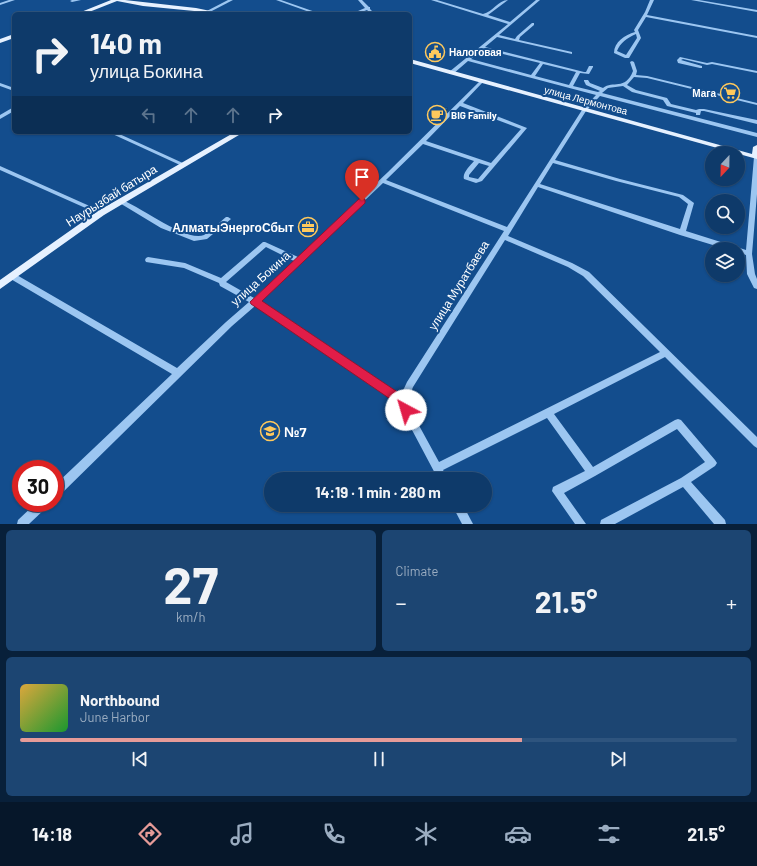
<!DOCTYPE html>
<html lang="en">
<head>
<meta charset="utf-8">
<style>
  body { margin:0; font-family:Barlow,sans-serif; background:#1c4572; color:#f1f3f6; height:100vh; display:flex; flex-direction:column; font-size:15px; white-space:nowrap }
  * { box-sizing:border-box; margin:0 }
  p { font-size:13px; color:#9badc1 }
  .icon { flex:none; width:22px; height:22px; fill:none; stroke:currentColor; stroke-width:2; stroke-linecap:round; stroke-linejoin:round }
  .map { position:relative; height:524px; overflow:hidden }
  .sheet { display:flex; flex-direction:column; gap:6px; padding:6px; background:#08203a; flex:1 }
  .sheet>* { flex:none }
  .guide { position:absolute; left:12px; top:12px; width:400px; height:122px; border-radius:6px; box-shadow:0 1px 3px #0004,0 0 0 1px #2e547e; background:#0e3a6a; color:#f1f3f6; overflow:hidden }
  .needle { width:26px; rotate:202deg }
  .buttons { position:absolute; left:705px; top:146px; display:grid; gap:8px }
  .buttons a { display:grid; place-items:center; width:40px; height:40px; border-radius:50%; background:#0e3a6a; box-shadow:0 1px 3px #0004,0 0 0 1px #2e547e; font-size:20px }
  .speed { position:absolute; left:12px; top:460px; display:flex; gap:8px; font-size:20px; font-weight:700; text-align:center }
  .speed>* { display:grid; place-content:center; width:52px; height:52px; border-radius:50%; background:#0e3a6a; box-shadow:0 1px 3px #0004,0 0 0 1px #2e547e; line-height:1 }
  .speed .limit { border:6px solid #d22; background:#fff; color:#111 }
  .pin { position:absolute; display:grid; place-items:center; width:34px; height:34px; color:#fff; margin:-41px -17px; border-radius:50% 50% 50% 0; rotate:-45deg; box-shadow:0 0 4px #0007 }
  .pin .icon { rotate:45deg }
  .me { position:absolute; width:44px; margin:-22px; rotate:321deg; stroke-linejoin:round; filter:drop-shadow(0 0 3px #0008) }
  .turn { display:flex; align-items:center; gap:14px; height:84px; padding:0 12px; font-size:18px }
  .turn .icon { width:52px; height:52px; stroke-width:2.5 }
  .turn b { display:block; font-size:28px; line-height:34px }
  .lanes { display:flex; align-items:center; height:38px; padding:0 12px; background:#0003; justify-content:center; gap:20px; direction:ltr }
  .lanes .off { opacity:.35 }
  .big { font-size:30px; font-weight:700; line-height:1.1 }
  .sheet .card { flex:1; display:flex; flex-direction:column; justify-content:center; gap:6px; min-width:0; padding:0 14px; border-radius:6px; background:#1c4572 }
  .sheet .dial { align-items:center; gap:0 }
  .dial b { font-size:52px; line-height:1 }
  .song { display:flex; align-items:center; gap:12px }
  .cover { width:48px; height:48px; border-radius:6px; background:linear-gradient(135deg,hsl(40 70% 55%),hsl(130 70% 35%)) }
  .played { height:4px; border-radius:2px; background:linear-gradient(90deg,#e69b98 70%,#2e547e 70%) }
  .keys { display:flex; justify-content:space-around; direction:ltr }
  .heat { display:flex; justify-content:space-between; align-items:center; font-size:22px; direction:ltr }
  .sheet .tiles { flex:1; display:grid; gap:6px; grid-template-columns:1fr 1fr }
  .card:last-child { grid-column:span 2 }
  .trip { position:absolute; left:264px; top:472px; width:228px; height:40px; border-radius:20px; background:#0e3a6a; box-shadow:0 1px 3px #0004,0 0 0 1px #2e547e; font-weight:700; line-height:40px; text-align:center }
  .tabs { display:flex; height:64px; justify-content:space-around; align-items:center; background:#06172a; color:#9badc1 }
  .tabs .icon { width:28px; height:28px }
  .tabs .selected { color:#e69b98 }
  .tabs b { font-size:18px; color:#f1f3f6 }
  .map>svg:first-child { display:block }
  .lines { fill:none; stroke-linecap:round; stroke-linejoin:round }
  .minor { fill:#9cc6f1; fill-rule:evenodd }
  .major { fill:#e6f1ff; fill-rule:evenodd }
  .wall { fill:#1c5694 }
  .shaded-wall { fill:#164678 }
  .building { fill:#2064ac; stroke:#164678 }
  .route { fill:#e11d48; stroke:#92132f }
  .labels { text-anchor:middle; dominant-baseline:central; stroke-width:4; stroke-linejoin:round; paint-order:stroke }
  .far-poi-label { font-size:10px; font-weight:bold; fill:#fff; stroke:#134d8d; text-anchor:start }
  .far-street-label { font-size:10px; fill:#fff; stroke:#134d8d }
  .street-label { font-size:12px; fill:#fff; stroke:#134d8d }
  .poi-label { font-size:12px; font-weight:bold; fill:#fff; stroke:#134d8d; text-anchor:end }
  .near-poi-label { font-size:14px; font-weight:bold; fill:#fff; stroke:#134d8d; text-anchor:start }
</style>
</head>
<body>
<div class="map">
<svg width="757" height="524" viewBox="0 0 757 524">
  <rect width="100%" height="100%" fill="#134d8d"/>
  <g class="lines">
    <g class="minor">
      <polygon points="9,0 15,0 0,5 0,3"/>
      <polygon points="72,0 81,0 72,2 70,1"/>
      <polygon points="228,0 233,0 206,14 201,14"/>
      <polygon points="276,0 281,0 321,14 315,14"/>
      <polygon points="358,0 362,0 369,7 370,7 370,9 375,14 371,14 367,10 356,14 351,14 365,8"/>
      <path d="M 431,0 L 437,0 L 483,14 C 493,12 498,0 508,0 L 488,15 L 510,22 L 536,0 L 540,0 L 499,35 L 515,39 L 517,36 L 532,23 L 534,23 L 534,25 L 520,37 L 519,40 L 572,52 L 572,54 L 497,37 L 485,47 L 584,72 L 586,72 L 589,66 L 593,66 L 593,67 L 589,74 L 580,73 L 573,86 L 598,92 L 600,91 L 586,85 L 584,81 L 584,80 L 588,80 L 590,83 L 603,88 C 613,80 625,91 633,71 L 630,62 L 632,61 L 634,62 L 637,71 L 636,75 L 647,76 L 757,103 L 757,105 L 647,78 L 634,77 L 627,85 L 636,90 L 667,98 L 671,104 L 696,110 L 699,109 L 704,109 L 757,120 L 757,124 L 704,111 L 701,111 L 700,115 L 696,115 L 696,113 L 667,106 L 663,100 L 632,92 L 623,86 L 608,88 L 602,93 L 757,133 L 757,137 L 600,96 L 586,111 L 555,160 L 620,179 L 683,195 L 694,203 L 686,231 L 746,250 L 754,157 L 757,155 L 757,194 L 752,254 L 755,274 L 757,279 L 757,289 L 754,288 L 747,274 L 746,255 L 738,253 L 738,249 L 726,249 L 680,235 L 538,187 L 508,236 L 572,263 L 589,272 L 757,437 L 757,448 L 754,446 L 665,357 L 554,414 L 593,467 L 675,420 L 678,419 L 681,420 L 715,460 L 717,463 L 715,466 L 691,482 L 725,520 L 726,524 L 714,524 L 683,487 L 615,524 L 600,524 L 601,520 L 681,478 L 705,462 L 677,429 L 595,476 L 564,493 L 586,524 L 575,524 L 552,491 L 553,487 L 585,471 L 547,418 L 443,470 L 448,479 L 438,479 L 403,413 L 401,405 L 255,306 L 232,326 L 59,496 L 55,497 L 55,485 L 172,374 L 9,278 L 8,276 L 9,274 L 15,274 L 177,368 L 226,322 L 249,302 L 220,286 L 219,283 L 184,268 L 146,262 L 145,260 L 146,258 L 148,257 L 185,263 L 221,278 L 263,242 L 265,242 L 298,257 L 388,172 L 481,80 L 483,80 L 483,82 L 463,103 L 527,128 L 482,181 L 476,183 L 464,179 C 462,173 470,166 474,161 L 423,144 L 386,180 L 507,227 L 582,110 L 596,95 L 468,61 L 453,74 L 449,74 L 449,72 L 508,24 ZM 483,49 L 540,63 L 531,75 L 471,59 ZM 543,64 L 576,72 L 569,85 L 535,76 ZM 460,106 L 521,129 L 491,163 L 426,141 ZM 479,163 L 489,166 L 478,179 L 469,177 L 469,175 ZM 553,163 L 616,181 L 679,197 L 688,204 L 680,229 L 540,184 ZM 383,183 L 504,231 L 407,382 L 401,395 L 260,301 ZM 505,240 L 568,267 L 583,276 L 660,352 L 439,462 L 410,409 L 409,397 L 413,387 ZM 266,247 L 294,261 L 254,298 L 226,282 Z"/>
      <path d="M 650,0 L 654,0 L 647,15 L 757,36 L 757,38 L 646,17 L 638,30 L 641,38 L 629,58 L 625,58 L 614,53 C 614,42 625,35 635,32 L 634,30 L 645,12 ZM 636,34 L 637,38 L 626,55 L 617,51 C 620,43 627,38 636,34 Z"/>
      <polygon points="691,0 699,0 757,10 757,12"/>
      <polygon points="680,57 707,63 712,62 757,71 757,73 712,64 707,65 683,59 681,60 702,66 702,68 700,68 678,63 677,60"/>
      <polygon points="0,83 14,88 14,91 0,86"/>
      <polygon points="12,108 14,108 14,111 0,119 0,115"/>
      <polygon points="108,132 115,132 185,164 184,165 180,165"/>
      <polygon points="0,166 103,212 104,213 101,215 99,214 0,170"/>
      <path d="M 120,199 C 138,205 187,243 204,235 C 211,231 219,223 226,217 L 228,217 L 231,219 L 207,239 L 194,241 L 161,228 L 118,202 L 117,201 Z"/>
      <polygon points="36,503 48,503 47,507 29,524 17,524 18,520"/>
      <polygon points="452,505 463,505 473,524 462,524"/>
    </g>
    <g class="major">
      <polygon points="111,0 125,0 196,8 225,14 143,6 117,1 84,14 76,14"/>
      <polygon points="14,34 14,38 0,43 0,39"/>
      <polygon points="410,59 752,154 753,147 757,145 757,159 410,63"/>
      <polygon points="235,132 244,132 104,215 0,289 0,280 98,211"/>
    </g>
  </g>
  <polygon class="wall" points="448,108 448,111 435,123 427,120 427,117"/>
  <polygon class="shaded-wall" points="448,108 448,111 435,123 435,120"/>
  <polygon class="building" points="440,106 448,108 435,120 427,117"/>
  <polygon class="route" points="362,198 365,199 365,203 262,301 408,399 412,410 410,414 406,416 402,414 399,405 251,304 250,302 359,199"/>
  <defs>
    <g id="civic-ring" transform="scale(1)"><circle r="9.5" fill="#134d8d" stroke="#ffc95c" stroke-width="1.5"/><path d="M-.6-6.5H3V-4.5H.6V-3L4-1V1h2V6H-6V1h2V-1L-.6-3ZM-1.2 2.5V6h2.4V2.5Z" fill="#ffc95c"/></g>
    <g id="supermarket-ring" transform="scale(1)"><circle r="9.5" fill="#134d8d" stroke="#ffc95c" stroke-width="1.5"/><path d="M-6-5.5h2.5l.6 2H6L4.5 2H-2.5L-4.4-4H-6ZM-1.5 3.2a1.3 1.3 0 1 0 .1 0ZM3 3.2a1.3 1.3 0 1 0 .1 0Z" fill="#ffc95c"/></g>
    <g id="cafe-ring" transform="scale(1)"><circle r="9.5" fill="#134d8d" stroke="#ffc95c" stroke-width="1.5"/><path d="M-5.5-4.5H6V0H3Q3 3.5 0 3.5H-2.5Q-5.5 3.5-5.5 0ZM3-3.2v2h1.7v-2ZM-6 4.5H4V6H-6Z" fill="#ffc95c"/></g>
    <g id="office-ring" transform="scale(1)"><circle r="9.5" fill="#134d8d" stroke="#ffc95c" stroke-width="1.5"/><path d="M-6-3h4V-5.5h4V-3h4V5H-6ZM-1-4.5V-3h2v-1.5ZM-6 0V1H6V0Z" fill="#ffc95c"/></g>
    <g id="school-ring" transform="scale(1)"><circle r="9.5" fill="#134d8d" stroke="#ffc95c" stroke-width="1.5"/><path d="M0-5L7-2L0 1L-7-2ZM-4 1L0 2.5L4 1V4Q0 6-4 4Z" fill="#ffc95c"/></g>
  </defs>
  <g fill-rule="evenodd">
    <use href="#civic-ring" x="435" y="52"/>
    <use href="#supermarket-ring" x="730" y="93"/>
    <use href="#cafe-ring" x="437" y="115"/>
    <use href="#office-ring" x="308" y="227"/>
    <use href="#school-ring" x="270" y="431"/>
  </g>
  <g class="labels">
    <g class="far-poi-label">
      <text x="449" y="52">Налоговая</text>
      <text x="716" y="93" text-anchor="end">Мага</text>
      <text x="451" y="115">BIG Family</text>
    </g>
    <g class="far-street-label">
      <text transform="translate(586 100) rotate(15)">улица Лермонтова</text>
    </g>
    <g class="street-label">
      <text transform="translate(111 195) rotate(-32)">Наурызбай батыра</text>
      <text transform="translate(260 278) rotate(-42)">улица Бокина</text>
      <text transform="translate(458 285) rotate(-58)">улица Муратбаева</text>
    </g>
    <g class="poi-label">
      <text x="294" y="227">АлматыЭнергоСбыт</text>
    </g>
    <g class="near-poi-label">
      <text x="284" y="431">№7</text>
    </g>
  </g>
</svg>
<div class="buttons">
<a><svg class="needle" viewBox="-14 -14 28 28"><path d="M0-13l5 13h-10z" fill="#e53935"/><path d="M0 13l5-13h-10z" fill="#9badc1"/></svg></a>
<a><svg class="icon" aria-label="search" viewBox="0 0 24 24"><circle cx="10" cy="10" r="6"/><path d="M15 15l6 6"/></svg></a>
<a><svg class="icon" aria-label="layers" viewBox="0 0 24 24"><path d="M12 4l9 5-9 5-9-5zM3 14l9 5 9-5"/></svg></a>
</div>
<div class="speed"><div class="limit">30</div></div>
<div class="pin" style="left:362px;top:201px;background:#d93025"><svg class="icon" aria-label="arrive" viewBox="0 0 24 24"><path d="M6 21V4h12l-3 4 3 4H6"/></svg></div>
<svg class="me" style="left:406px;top:410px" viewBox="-20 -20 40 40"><circle r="19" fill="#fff"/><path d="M0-13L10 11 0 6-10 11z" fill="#e11d48"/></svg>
<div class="trip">14:19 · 1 min · 280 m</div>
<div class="guide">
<div class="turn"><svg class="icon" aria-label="right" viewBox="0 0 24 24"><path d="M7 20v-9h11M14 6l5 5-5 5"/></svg><div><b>140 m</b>улица Бокина</div></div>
<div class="lanes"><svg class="icon off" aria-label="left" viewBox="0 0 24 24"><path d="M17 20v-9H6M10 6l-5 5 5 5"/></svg><svg class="icon off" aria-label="ahead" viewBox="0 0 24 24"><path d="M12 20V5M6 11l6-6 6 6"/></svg><svg class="icon off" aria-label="ahead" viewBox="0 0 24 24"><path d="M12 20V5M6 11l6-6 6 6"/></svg><svg class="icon" aria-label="right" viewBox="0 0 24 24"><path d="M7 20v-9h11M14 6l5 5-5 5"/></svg></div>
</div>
</div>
<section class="sheet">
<div class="tiles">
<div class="card dial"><b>27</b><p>km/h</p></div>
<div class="card"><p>Climate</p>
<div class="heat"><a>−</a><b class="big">21.5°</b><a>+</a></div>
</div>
<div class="card">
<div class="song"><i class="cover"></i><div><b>Northbound</b><p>June Harbor</p></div></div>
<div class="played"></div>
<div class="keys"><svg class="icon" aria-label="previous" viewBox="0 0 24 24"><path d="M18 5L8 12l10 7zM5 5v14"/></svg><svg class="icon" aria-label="pause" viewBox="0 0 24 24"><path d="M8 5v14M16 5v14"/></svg><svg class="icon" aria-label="next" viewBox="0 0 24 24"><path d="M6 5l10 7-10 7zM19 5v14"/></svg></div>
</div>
</div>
</section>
<nav class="tabs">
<b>14:18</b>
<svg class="icon selected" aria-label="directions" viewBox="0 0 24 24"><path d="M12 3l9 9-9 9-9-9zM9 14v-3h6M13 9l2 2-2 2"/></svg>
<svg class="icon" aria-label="music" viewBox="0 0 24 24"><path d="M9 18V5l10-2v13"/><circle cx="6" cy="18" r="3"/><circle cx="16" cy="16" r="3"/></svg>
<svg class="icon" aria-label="phone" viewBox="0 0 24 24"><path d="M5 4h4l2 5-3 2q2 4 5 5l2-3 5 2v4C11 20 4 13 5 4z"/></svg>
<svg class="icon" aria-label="climate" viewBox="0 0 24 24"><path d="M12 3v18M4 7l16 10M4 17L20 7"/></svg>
<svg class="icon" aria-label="car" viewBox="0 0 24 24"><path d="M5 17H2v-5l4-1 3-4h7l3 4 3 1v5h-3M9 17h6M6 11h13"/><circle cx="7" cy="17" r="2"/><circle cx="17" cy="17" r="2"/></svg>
<svg class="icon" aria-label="filters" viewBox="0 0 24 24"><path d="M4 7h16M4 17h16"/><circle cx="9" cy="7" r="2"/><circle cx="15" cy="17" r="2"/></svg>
<b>21.5°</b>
</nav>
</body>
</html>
